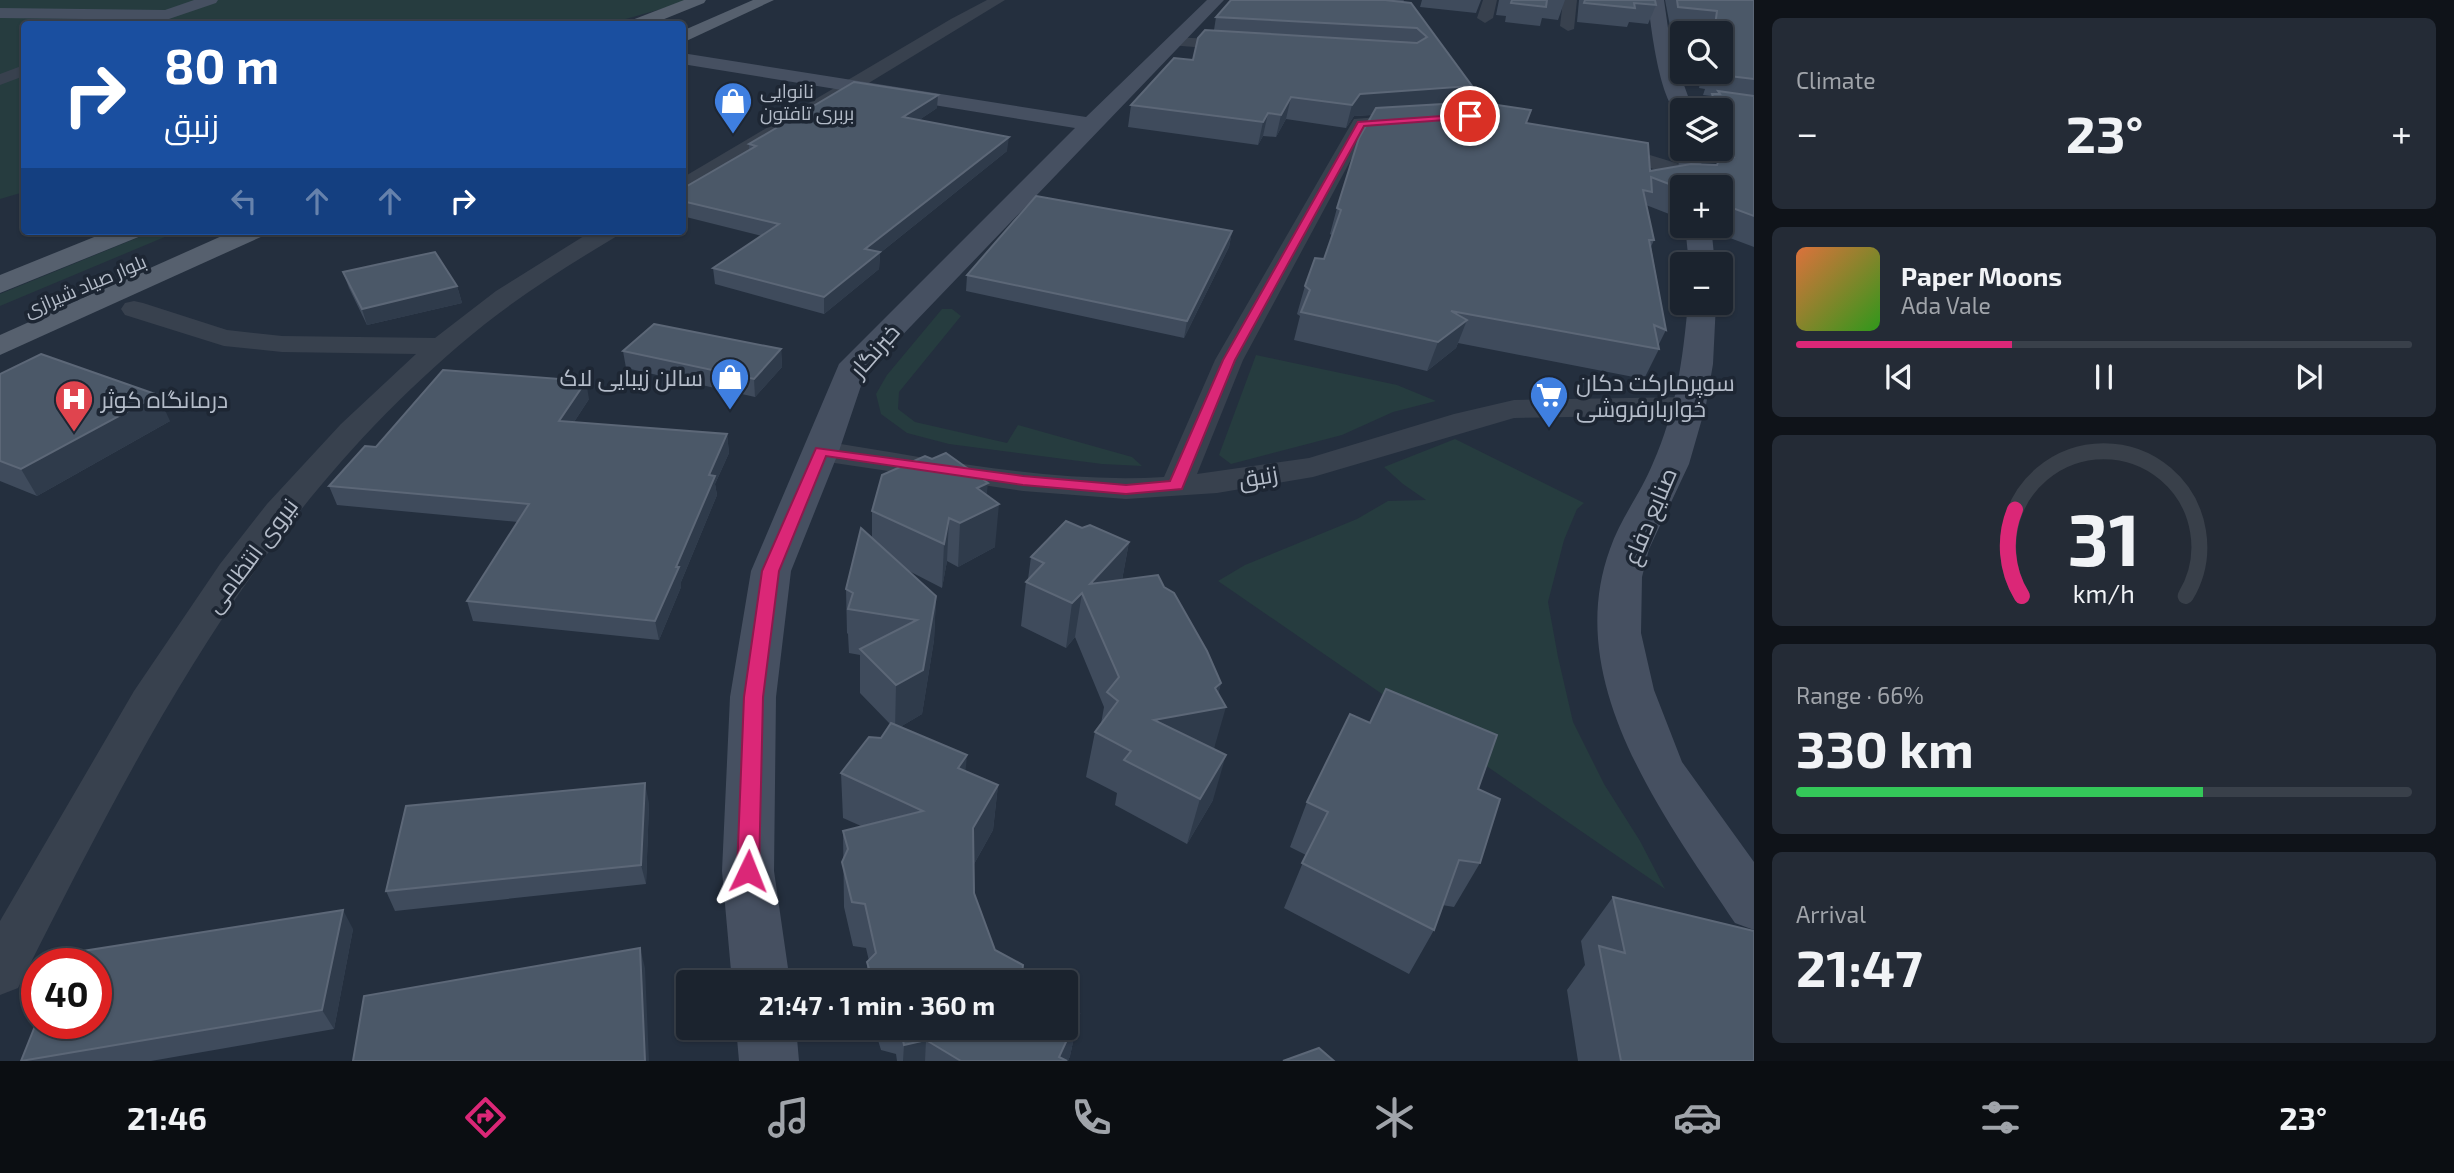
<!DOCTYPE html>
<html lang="en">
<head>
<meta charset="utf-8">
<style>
  body { margin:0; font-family:"Exo 2",Cairo,sans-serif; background:#242b36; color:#f1f3f6; height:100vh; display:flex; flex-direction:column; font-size:26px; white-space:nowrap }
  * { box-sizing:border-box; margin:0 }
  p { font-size:23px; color:#a0a4aa }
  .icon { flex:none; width:38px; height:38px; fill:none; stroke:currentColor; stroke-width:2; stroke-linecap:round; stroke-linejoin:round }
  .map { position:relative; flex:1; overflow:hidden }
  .details { display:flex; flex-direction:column; gap:18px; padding:18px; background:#0f1319; width:700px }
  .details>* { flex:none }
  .hud { position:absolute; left:21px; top:21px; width:665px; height:214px; border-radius:7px; box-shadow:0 2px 5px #0004,0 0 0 2px #39404a; background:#1a4fa0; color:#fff; overflow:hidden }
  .controls { position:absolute; left:1670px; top:21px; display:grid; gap:14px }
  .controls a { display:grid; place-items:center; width:63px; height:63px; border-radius:7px; background:#1b232e; box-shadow:0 2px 5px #0004,0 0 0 2px #39404a; font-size:35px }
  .speed { position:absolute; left:21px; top:948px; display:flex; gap:14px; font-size:35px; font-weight:700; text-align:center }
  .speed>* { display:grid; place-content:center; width:91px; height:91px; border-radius:50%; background:#1b232e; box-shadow:0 2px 5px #0004,0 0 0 2px #39404a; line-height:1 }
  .speed .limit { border:10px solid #d22; background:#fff; color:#111 }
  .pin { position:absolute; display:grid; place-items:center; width:60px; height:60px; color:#fff; margin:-30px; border:4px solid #fff; border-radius:50%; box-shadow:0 2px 7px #0007 }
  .me { position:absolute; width:77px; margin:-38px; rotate:2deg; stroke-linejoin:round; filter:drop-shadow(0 0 5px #0008) }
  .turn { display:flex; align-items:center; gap:24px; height:147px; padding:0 28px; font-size:32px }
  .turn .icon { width:91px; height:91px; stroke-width:2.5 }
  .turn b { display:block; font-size:49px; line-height:60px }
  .lanes { display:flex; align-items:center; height:66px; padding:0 28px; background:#0003; justify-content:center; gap:35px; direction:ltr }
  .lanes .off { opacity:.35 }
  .big { font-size:52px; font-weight:700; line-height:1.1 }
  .details .tile { flex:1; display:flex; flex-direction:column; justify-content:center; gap:10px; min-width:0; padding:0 24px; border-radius:10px; background:#242b36 }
  .details .dial { align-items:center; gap:0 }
  .dial svg { height:182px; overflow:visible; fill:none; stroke:#39404a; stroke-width:7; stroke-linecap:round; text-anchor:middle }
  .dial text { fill:#f1f3f6; stroke:none }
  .song { display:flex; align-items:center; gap:21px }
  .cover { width:84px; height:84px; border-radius:10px; background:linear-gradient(135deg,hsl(20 70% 55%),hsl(110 70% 35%)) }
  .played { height:7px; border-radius:4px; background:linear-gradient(90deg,#db2777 35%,#39404a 35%) }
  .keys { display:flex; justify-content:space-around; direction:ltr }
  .heat { display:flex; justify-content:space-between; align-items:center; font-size:38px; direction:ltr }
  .charge { height:10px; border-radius:5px; background:linear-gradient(90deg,#34c759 66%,#39404a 0) }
  .trip { position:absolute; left:676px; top:970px; width:402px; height:70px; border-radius:7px; background:#1b232e; box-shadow:0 2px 5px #0004,0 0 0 2px #39404a; font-weight:700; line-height:70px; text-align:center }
  .menu { display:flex; height:112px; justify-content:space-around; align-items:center; background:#0b0e12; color:#a0a4aa }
  .menu .icon { width:49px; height:49px }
  .menu .on { color:#db2777 }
  .menu b { font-size:32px; color:#f1f3f6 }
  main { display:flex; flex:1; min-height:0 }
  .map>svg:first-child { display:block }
  .green { fill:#263c3f }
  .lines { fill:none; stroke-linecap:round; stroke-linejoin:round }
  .street { fill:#38414e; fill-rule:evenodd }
  .secondary { fill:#465061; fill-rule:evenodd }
  .primary { fill:#56606e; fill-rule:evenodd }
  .wall { fill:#3f4b5c }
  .shaded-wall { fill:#2f3b4b }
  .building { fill:#4b5868; stroke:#5c6777; stroke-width:2 }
  .route { fill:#db2777; stroke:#8e194d; stroke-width:2 }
  .labels { text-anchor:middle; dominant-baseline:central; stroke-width:7; stroke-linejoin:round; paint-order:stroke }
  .far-poi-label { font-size:19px; fill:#b4bcc9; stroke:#1d2633; text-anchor:start }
  .far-street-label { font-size:19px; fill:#b4bcc9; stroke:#1d2633 }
  .street-label { font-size:23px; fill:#b4bcc9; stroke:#1d2633 }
  .poi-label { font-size:23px; fill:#b4bcc9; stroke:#1d2633; text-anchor:start }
</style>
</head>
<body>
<main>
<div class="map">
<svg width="1754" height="1061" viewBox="0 0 1754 1061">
  <rect width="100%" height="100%" fill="#242f3e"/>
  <g class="green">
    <polygon points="0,0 693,0 608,24 24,24 24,192 0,199"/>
    <polygon points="154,231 179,231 0,306 0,294"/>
    <polygon points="942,309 952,309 961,316 899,392 898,409 915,422 1007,443 1018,425 1132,457 1142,466 1102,464 949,444 907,433 881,414 876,394 887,375"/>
    <polygon points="1256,355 1397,385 1436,401 1393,412 1342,435 1231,464 1219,455"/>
    <polygon points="1455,439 1584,503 1577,509 1564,540 1548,602 1558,657 1573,722 1604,784 1640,841 1665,889 1218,581 1245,565 1357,519 1388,501 1426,500 1403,484 1384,467"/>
  </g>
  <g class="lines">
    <g class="street">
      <polygon points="987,0 1005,0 690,192 682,193 682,178 951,19"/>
      <polygon points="1483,0 1497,0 1493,18 1485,23 1477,18"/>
      <polygon points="1563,0 1577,0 1574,29 1568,31 1560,26"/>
      <path d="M 166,10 L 171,12 L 174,15 C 163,25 148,25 134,24 L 137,21 Z"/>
      <polygon points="1175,37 1245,41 1253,46 1245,51 1169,45 1167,42 1169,39"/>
      <polygon points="24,65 24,76 0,85 0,74"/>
      <polygon points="1681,95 1754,105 1754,117 1674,105 1672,101 1674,97"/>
      <path d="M 1416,114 L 1423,116 L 1426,120 L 1423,124 L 1368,128 L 1243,360 L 1197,474 L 1309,458 L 1454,414 L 1514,400 L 1688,397 L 1699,400 L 1703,406 L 1699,412 L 1688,415 L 1514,418 L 1313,477 L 1217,493 L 1126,499 L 1023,491 L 821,461 L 810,458 L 805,451 L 810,444 L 821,441 C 933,458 1050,484 1164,477 L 1215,360 L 1354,119 Z"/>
      <polygon points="1604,141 1699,170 1702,175 1699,180 1691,181 1597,151 1594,147 1597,143"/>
      <path d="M 592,231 L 621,231 L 617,236 C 572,263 527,291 485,324 C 262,503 145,737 18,988 L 0,995 L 0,921 L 134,691 L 220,564 L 267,504 L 341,424 L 416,354 L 282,352 L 224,346 L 125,315 L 121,309 L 125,303 L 134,301 L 143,303 L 227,330 L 282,336 L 435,338 L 496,291 Z"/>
    </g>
    <g class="secondary">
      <polygon points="194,0 218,0 216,3 166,20 0,18 0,8 165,10"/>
      <polygon points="1207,0 1224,0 865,374 839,451 791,571 776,697 774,871 790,982 732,982 722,871 730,697 751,571 839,364 1075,128 682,64 682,53 1086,117"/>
      <path d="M 1648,0 L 1664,0 L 1671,49 L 1693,110 L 1682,110 L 1682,116 C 1660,110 1650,21 1648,0 Z"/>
      <polygon points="1682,144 1682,149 1699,149 1705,187 1681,187 1677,149"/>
      <polygon points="1685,226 1711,226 1715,264 1689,264"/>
      <path d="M 1688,303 L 1716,303 L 1713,364 L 1706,405 L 1689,464 L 1649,549 L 1642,577 L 1641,633 L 1654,690 L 1682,762 L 1754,862 L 1754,930 L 1735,923 C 1665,818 1561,682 1610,549 C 1620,519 1641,493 1653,463 C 1676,412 1683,358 1688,303 Z"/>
      <polygon points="736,1027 796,1027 799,1061 739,1061"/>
    </g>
    <g class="primary">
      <polygon points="684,0 706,0 704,3 652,24 629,24 632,20"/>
      <polygon points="753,0 774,0 682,43 682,31"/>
      <polygon points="109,231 145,231 141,236 0,293 0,275"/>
      <polygon points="233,231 267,231 263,236 0,355 0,335"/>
    </g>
  </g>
  <g class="wall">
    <polygon points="1231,0 1404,0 1403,2 1472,86 1466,103 1526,123 1650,171 1716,165 1717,164 1712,149 1720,149 1720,110 1705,110 1711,96 1703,95 1705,89 1699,88 1702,72 1720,72 1720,33 1708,33 1709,30 1670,26 1665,0 1754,0 1754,247 1714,232 1713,226 1720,226 1720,187 1682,187 1682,219 1646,205 1654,240 1651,247 1666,330 1658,346 1659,349 1644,379 1458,343 1456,348 1427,371 1294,340 1300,316 1297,314 1305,286 1324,259 1332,235 1330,234 1337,208 1372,115 1354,116 1346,128 1286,119 1276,137 1263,136 1258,145 1128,127 1131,105 1193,60 1214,30 1216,17"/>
    <polygon points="1422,0 1481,0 1476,13 1420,7"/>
    <polygon points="1499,0 1565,0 1558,20 1542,18 1540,26 1505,22 1506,16 1496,15"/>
    <polygon points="1579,0 1655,0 1656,5 1648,24 1629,22 1627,27 1577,22"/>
    <polygon points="937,108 919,120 1007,151 880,253 879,269 824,314 715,284 713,268 762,236 682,216 682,189 749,150 749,144"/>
    <polygon points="1232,231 1229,247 1184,338 966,291 967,275"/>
    <polygon points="343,272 457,286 462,303 367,325 349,288"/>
    <polygon points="781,349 782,367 755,397 626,368 623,351"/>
    <polygon points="0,374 170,421 37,496 0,481"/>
    <polygon points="589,399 574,422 727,434 729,453 715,484 717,495 681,582 681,587 659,640 473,621 467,601 518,522 337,505 329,486 376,447"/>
    <polygon points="987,495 995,547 958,567 947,561 942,588 909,571 936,596 934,640 922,714 900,727 965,771 998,785 993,830 974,864 974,893 995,950 1021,982 867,982 867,962 869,961 866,948 853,946 844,907 843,831 861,826 843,818 841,773 881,738 890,724 860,693 860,655 849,653 848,634 847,633 846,589 872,539 872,511"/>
    <polygon points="1082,528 1129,542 1122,580 1221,683 1218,694 1214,749 1213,800 1187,844 1115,805 1117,793 1086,777 1095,732 1101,724 1104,707 1075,637 1066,648 1021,626 1026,582 1028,579 1031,557"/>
    <polygon points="1478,789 1480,863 1454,907 1442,905 1434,930 1409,974 1284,908 1306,855 1290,847 1307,802"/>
    <polygon points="649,803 646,884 395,911 386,891"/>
    <polygon points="1613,897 1754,1061 1578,1061 1567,990 1585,965 1581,941"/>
    <polygon points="353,929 334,1029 151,1061 21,1061"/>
    <polygon points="1079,1014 1070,1056 1068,1061 897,1061 896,1054 881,1050 874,1027 1066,1027"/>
  </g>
  <g class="shaded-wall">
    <polygon points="1472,86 1465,108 1354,116 1346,128 1352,105 1360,94"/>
    <polygon points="938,95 937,108 903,131 903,117"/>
    <polygon points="1291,97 1286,119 1276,137 1281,115"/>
    <polygon points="1268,113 1263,136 1258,145 1263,122"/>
    <polygon points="1009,137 1007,151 880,253 879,269 824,314 824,297 865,249"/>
    <polygon points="1232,231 1229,247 1184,338 1187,321"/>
    <polygon points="457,286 462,303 367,325 362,309"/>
    <polygon points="1467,320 1456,348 1427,371 1438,342"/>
    <polygon points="781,349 782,367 755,397 754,379"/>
    <polygon points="586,381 589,399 563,439 559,421"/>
    <polygon points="158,395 170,421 37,496 21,469"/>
    <polygon points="727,434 729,453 715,484 717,495 681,582 681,587 659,640 655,621 709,475"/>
    <polygon points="988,483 985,510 999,504 995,547 958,567 960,523 977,488"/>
    <polygon points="949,518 947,561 942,588 944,544"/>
    <polygon points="1129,542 1121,585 1090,584"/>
    <polygon points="1082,593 1075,637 1066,648 1072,603"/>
    <polygon points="936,596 934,640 922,714 895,730 896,685"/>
    <polygon points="1221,683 1214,709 1226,707 1213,752 1154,720 1215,688"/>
    <polygon points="967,755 963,800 958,768"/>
    <polygon points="1226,755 1213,800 1187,844 1200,799"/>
    <polygon points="645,783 649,803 646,884 641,865"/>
    <polygon points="998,785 993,830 969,873 973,828"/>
    <polygon points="343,910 353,929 334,1029 322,1010"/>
    <polygon points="640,948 645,968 649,1061 645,1061"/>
    <polygon points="1079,1014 1070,1056 1068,1061 1059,1057"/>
    <polygon points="926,1040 925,1061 903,1061 904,1045"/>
  </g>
  <g class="building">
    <polygon points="1231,0 1385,0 1411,3 1472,86 1360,94 1352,105 1291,97 1281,115 1268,113 1263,122 1131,105 1174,58 1193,60 1198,38 1205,30 1417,43 1427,37 1417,28 1216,17"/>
    <polygon points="1512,0 1547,0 1546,7 1511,3"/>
    <polygon points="1585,0 1655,0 1656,5 1634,3 1635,8 1584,3"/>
    <polygon points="1677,0 1754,0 1754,79 1713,74 1713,72 1720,72 1720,33 1714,33 1717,11 1678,7"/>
    <polygon points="854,82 938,95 903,117 1009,137 865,249 880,252 824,297 713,268 779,224 682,201 682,189 756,146 749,144"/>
    <polygon points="1718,91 1754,96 1754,216 1727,206 1725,198 1720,198 1720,187 1682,187 1682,189 1651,177 1652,192 1643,190 1654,240 1649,240 1666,330 1654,325 1659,349 1451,311 1467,320 1438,342 1301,312 1310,290 1305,286 1315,258 1324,259 1341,210 1337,208 1359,138 1376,108 1477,102 1531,110 1526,123 1648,143 1650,171 1691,164 1717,165 1719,160 1734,157 1720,117 1720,110 1718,110 1712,94 1720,94"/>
    <polygon points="1036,196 1232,231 1187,321 967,275"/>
    <polygon points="435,252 457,286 362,309 343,272"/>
    <polygon points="654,324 781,349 754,379 623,351"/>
    <polygon points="41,354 158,395 21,469 0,461 0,374"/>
    <polygon points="443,370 586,381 559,421 727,434 709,475 715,476 676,567 679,567 655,621 467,601 529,504 329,486 365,446 376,447"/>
    <polygon points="946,453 988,483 977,488 999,504 960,523 949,518 944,544 872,511 882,475 925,456 932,459"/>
    <polygon points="1066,521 1082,528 1090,525 1129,542 1090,584 1158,575 1164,587 1174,593 1207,651 1221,683 1215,688 1226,707 1154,720 1226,755 1200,799 1124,760 1131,751 1095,732 1118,701 1107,692 1119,677 1082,593 1072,603 1026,582 1044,563 1031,557"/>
    <polygon points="861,528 936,596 923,670 896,685 860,649 917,620 848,609 853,593 846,589"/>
    <polygon points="1386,689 1497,735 1478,789 1500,799 1480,863 1459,860 1434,930 1302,863 1328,812 1307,802 1350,714 1370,723"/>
    <polygon points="891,723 967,755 958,768 998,785 973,828 974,893 995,950 1023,965 1021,982 873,982 867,962 876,953 865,904 852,902 842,862 848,849 843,831 923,811 841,773 869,737 881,738"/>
    <polygon points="645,783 641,865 386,891 406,806"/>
    <polygon points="1613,897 1754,931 1754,1061 1621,1061 1599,946 1625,953"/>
    <polygon points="343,910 322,1010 21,1061 37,1021 37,1024 96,1024 96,964 60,964 64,954"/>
    <polygon points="640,948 645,1061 353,1061 364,996"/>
    <polygon points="1066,1006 1079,1014 1059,1057 1067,1061 961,1061 926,1040 904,1045 900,1027 1066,1027"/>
    <polygon points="1319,1048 1334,1061 1283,1061"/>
  </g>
  <polygon class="route" points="1470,114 1473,118 1364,126 1235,360 1182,489 1126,494 1023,485 826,456 779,571 763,697 759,871 756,878 748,880 741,878 737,871 744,697 762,571 816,448 1023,476 1126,485 1170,481 1223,360 1358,122"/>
  <defs>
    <g id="shop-pin" transform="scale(2.0125)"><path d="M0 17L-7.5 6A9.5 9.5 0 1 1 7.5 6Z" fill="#3f7fe0" stroke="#1d2633"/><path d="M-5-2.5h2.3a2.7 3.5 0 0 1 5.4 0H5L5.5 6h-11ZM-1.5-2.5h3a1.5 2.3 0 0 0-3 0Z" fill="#fff"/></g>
    <g id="supermarket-pin" transform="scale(2.0125)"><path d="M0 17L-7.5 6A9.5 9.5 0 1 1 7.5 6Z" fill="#3f7fe0" stroke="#1d2633"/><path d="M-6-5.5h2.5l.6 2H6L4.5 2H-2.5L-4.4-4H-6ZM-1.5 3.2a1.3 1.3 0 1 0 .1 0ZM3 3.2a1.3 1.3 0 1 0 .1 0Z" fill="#fff"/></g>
    <g id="hospital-pin" transform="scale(2.0125)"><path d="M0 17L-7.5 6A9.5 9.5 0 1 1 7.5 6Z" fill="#e0444e" stroke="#1d2633"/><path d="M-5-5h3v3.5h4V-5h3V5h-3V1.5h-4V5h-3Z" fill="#fff"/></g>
  </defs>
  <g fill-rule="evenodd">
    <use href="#shop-pin" x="733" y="101"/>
    <use href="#shop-pin" x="730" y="377"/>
    <use href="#supermarket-pin" x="1549" y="395"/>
    <use href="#hospital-pin" x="74" y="399"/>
  </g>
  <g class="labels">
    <g class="far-poi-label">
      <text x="760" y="90">نانوایی<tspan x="760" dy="22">بربری تافتون</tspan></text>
    </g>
    <g class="far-street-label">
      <text transform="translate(85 285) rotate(-23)">بلوار صیاد شیرازی</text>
    </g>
    <g class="street-label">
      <text transform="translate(874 350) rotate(-49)">خبرنگار</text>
      <text transform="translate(1258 476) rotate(-10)">زنبق</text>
      <text transform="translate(1649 516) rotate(-67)">صنایع دفاع</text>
      <text transform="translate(251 555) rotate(-53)">نیروی انتظامی</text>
    </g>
    <g class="poi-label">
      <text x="703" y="377" text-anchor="end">سالن زیبایی لاک</text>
      <text x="1576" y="382">سوپرمارکت دکان<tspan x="1576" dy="26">خواربارفروشی</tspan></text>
      <text x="101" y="399">درمانگاه کوثر</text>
    </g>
  </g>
</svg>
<div class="controls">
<a><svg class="icon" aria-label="search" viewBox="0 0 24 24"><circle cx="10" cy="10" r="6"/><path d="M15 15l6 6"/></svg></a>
<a><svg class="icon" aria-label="layers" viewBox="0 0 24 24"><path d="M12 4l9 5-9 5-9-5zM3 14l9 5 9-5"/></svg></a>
<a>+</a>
<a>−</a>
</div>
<div class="speed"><div class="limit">40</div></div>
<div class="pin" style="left:1470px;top:116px;background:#d93025"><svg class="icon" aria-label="arrive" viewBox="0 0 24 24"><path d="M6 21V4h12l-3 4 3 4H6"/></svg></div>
<svg class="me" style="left:748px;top:871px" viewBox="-20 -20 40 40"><path d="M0-17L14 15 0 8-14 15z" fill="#db2777" stroke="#fff" stroke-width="4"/></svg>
<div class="trip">21:47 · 1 min · 360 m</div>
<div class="hud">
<div class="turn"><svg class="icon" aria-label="right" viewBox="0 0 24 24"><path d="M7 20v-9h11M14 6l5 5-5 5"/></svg><div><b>80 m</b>زنبق</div></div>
<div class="lanes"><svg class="icon off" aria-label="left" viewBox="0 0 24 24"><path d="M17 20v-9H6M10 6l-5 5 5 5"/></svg><svg class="icon off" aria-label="ahead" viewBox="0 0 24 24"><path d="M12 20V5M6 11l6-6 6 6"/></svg><svg class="icon off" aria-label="ahead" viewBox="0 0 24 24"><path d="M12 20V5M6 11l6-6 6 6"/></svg><svg class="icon" aria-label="right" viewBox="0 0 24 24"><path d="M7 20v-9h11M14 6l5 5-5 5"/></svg></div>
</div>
</div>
<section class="details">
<div class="tile"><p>Climate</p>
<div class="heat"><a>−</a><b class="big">23°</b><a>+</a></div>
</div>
<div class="tile">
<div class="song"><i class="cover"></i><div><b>Paper Moons</b><p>Ada Vale</p></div></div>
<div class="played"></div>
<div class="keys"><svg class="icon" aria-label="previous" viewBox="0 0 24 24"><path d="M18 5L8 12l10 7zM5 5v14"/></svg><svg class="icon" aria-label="pause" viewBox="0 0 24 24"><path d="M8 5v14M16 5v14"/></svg><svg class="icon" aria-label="next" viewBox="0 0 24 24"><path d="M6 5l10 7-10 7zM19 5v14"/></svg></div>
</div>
<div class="tile dial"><svg viewBox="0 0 100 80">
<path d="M14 69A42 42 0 1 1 86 69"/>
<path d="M14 69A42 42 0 0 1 11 31" stroke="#db2777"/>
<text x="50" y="56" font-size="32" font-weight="700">31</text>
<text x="50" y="72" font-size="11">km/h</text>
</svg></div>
<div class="tile"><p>Range · 66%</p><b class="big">330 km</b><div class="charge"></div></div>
<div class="tile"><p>Arrival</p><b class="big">21:47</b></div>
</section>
</main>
<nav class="menu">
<b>21:46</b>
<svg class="icon on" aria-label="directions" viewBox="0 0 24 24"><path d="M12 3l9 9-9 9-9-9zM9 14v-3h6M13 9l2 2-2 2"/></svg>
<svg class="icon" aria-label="music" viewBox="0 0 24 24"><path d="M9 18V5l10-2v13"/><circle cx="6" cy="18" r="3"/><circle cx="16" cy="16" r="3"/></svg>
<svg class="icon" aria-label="phone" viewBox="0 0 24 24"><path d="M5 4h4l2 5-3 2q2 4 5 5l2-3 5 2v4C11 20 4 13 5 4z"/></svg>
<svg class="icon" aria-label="climate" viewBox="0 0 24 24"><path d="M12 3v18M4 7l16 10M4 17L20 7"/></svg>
<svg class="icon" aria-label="car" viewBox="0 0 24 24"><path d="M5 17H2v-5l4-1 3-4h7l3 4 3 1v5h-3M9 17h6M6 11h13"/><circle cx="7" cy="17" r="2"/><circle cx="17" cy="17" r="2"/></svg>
<svg class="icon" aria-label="filters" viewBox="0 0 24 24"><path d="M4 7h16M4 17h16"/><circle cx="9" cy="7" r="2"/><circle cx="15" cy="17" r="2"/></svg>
<b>23°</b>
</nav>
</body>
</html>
